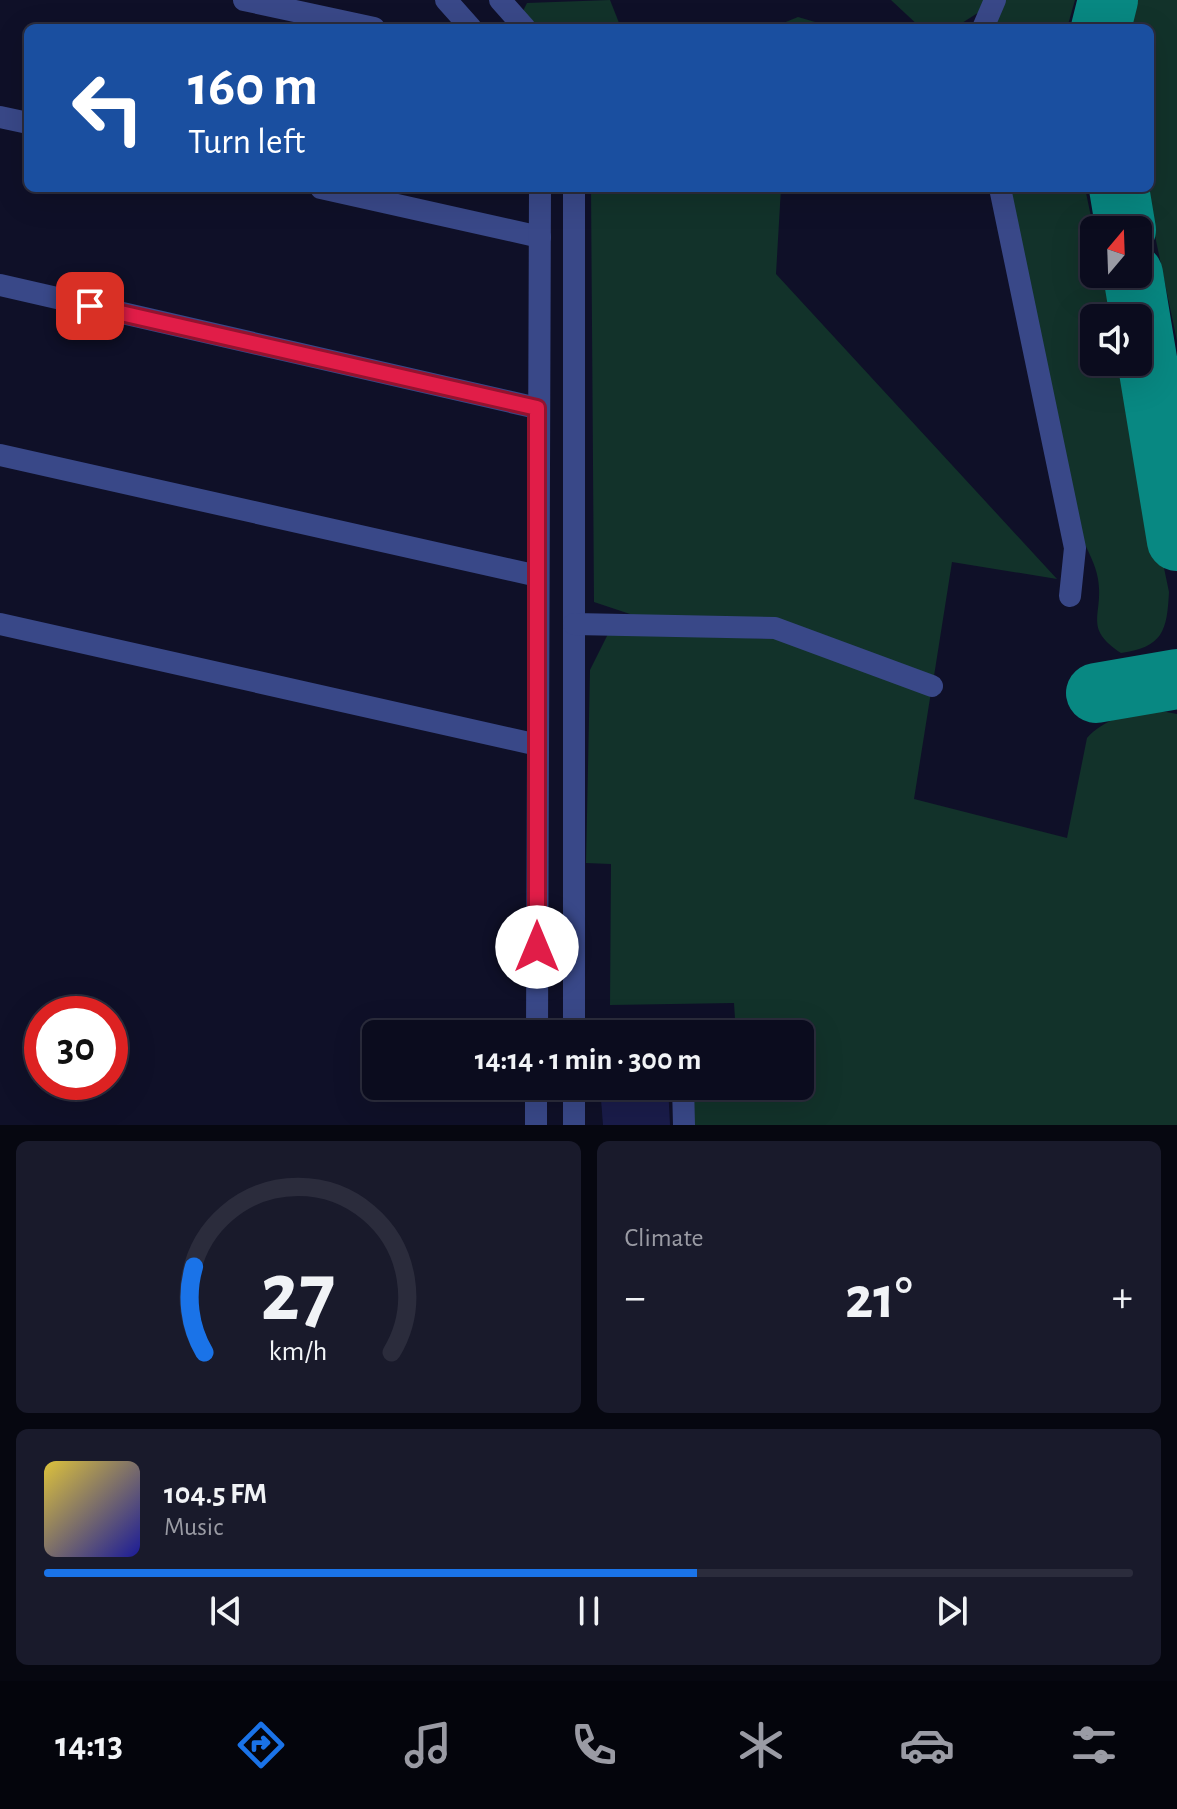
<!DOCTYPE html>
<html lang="en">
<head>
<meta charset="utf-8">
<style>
  body { margin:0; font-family:"Alegreya Sans",sans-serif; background:#191a2b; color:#f1f3f6; height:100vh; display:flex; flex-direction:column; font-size:30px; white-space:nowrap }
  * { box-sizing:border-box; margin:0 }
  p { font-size:26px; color:#9a9ba4 }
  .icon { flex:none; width:44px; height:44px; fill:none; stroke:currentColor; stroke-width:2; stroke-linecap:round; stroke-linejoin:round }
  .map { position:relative; height:1125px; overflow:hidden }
  .sheet { display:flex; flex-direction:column; gap:16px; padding:16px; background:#060710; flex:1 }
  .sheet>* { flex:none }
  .top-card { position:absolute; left:24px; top:24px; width:1130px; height:168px; border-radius:12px; box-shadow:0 8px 32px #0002,0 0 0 2px #2b2c3c; background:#1a4fa0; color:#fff; overflow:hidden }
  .needle { width:52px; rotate:19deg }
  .fabs { position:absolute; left:1080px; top:216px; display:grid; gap:16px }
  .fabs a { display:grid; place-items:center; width:72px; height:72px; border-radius:12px; background:#0b0c1e; box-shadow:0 8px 32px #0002,0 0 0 2px #2b2c3c; font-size:40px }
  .speed { position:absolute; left:24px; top:996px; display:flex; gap:16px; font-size:40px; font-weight:700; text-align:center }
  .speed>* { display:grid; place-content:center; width:104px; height:104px; border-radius:50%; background:#0b0c1e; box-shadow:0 8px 32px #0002,0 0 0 2px #2b2c3c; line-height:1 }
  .speed .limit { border:12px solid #d22; background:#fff; color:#111 }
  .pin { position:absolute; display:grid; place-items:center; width:68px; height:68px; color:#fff; margin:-34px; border-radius:16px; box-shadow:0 4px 12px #0006 }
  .me { position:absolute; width:88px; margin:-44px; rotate:0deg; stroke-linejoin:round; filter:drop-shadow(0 0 6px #0008) }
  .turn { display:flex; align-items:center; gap:28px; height:168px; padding:0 32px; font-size:36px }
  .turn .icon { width:104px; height:104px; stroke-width:2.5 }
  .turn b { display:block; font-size:56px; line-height:68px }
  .big { font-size:60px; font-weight:600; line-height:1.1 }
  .sheet .widget { flex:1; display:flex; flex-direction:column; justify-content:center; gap:12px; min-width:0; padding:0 28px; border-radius:12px; background:#191a2b }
  .sheet .dial { align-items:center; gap:0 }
  .dial svg { height:208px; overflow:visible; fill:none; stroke:#2b2c3c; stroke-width:7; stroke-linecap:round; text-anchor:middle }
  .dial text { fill:#f1f3f6; stroke:none }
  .song { display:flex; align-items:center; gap:24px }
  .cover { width:96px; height:96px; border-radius:12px; background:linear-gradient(135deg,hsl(50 70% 55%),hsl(240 70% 35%)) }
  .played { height:8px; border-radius:4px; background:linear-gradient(90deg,#1a73e8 60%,#2b2c3c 60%) }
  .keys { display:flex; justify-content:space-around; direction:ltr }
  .heat { display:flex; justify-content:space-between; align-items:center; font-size:44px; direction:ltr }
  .sheet .tiles { flex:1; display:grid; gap:16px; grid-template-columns:1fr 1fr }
  .widget:last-child { grid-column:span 2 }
  .trip { position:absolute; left:362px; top:1020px; width:452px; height:80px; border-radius:12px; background:#0b0c1e; box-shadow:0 8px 32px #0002,0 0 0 2px #2b2c3c; font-weight:600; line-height:80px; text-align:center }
  .tabs { display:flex; height:128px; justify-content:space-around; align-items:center; background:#04050c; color:#9a9ba4 }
  .tabs .icon { width:56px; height:56px }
  .tabs .on { color:#1a73e8 }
  .tabs b { font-size:36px; color:#f1f3f6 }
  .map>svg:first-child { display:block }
  .green { fill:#12322a }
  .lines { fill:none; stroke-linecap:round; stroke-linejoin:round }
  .taxiway { stroke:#088882; stroke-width:60 }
  .building { fill:#1a1c4a }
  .minor { stroke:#394888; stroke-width:22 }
  .route-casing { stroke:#92132f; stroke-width:20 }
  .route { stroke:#e11d48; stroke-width:14 }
</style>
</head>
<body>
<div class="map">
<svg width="1177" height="1125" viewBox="0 0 1177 1125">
  <rect width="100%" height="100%" fill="#0f1028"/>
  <g class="green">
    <polygon points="610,0 621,28 537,28 522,13 527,3"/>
    <polygon points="891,0 988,0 984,9 954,28 921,28"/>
    <polygon points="1006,0 1075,0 1067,28 994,28"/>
    <polygon points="1137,0 1177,0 1177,341 1145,188 1150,188 1150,28 1128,28"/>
    <polygon points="798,17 822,24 824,28 771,28"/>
    <polygon points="591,188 781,188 776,274 1057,579 952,562 934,676 818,633 642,618 594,602"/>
    <path d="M 1010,188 L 1085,188 L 1094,231 L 1094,274 L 1103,274 L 1112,318 L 1094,318 L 1094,362 L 1121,362 L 1169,592 C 1167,631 1163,647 1121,653 C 1082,627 1104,616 1098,579 C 1096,565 1087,549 1081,536 Z"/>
    <path d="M 608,634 L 777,639 L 931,692 L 914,799 L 1067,838 L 1087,738 C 1107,715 1148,707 1177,714 L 1177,1125 L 690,1125 L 691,1086 L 800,1086 L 800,1034 L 736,1034 L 734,1003 L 610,1005 L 611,864 L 586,863 L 590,670 Z"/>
  </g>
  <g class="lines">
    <g class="taxiway">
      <polyline points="1101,28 1108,0"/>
      <polyline points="1119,188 1126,230"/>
      <polyline points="1133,274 1177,541"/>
      <polyline points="1096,693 1177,679"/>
    </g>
  </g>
  <polygon class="building" points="600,1086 668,1086 670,1125 603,1125"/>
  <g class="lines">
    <g class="minor">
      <polyline points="244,0 374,28"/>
      <polyline points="446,0 471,28"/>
      <polyline points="500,0 525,28"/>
      <polyline points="983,28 995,0"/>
      <polyline points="0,117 28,123"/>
      <polyline points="321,188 540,237"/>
      <polyline points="574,188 574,1034"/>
      <polyline points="1000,188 1075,548 1070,596"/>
      <polyline points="0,285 537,408"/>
      <polyline points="0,455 538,576"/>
      <polyline points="0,624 538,745"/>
      <polyline points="574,624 775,628 932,686"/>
      <polyline points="537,1034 540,188"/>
      <polyline points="683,1086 684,1125"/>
      <polyline points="536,1125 536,1086"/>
      <polyline points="574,1125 574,1086"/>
    </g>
  </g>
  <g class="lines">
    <g class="route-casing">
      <polyline id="route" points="90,306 537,408 537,947"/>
    </g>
    <use href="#route" class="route"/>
  </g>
</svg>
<div class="fabs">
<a><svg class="needle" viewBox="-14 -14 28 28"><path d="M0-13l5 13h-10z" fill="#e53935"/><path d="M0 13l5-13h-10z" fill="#9a9ba4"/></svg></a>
<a><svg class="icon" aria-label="sound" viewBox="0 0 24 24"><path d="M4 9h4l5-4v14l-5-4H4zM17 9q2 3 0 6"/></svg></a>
</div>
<div class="speed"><div class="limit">30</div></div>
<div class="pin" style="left:90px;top:306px;background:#d93025"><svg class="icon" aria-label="arrive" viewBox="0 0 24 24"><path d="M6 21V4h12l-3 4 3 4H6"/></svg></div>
<svg class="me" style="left:537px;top:947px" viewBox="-20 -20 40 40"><circle r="19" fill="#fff"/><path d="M0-13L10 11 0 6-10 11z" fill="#e11d48"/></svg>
<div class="trip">14:14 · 1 min · 300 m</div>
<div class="top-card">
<div class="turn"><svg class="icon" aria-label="left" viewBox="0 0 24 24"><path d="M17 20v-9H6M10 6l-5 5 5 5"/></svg><div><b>160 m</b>Turn left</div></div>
</div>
</div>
<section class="sheet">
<div class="tiles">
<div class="widget dial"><svg viewBox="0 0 100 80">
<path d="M14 69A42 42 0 1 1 86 69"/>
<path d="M14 69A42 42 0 0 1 10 36" stroke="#1a73e8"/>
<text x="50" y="56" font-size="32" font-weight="700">27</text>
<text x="50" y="72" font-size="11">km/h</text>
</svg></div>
<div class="widget"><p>Climate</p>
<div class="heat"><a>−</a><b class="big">21°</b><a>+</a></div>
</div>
<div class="widget">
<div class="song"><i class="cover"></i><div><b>104.5 FM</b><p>Music</p></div></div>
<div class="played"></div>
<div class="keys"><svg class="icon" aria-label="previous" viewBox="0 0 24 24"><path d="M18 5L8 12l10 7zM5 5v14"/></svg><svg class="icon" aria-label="pause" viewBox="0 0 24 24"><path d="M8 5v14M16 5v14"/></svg><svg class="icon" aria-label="next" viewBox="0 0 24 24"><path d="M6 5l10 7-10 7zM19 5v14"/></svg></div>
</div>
</div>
</section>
<nav class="tabs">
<b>14:13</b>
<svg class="icon on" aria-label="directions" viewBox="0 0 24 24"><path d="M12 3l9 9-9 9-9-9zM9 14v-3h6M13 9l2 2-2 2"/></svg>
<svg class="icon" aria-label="music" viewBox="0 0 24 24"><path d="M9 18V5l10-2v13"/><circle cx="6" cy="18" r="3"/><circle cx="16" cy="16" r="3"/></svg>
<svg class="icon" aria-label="phone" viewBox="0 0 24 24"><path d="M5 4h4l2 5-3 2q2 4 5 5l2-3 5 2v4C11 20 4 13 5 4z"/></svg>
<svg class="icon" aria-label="climate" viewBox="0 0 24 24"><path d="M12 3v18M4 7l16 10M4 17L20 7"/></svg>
<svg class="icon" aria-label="car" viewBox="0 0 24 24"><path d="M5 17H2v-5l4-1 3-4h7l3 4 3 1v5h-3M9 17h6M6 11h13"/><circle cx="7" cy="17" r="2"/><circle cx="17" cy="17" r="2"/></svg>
<svg class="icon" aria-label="filters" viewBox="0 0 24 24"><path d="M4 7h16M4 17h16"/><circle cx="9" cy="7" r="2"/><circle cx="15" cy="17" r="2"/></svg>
</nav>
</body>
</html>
